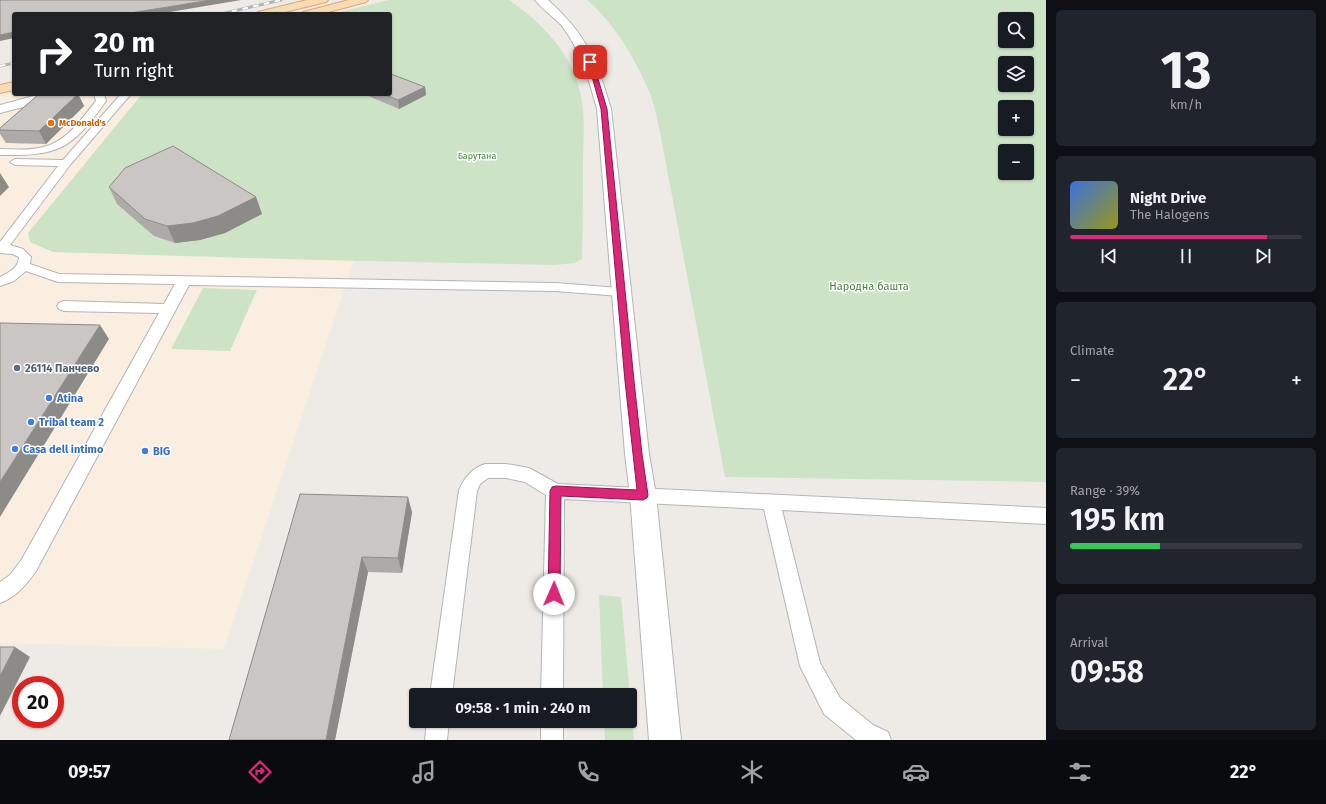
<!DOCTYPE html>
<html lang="en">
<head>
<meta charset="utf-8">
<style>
  body { margin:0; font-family:"Fira Sans",sans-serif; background:#20242c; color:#f1f3f6; height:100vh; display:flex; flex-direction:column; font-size:15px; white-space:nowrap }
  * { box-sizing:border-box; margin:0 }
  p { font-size:13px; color:#9ea1a6 }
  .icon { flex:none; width:22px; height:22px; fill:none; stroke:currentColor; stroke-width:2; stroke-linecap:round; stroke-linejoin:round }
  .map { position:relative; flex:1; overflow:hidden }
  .details { display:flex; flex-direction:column; gap:10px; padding:10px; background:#0d0f14; width:280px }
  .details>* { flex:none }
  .top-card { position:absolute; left:12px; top:12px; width:380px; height:84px; border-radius:4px; box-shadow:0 1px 3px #0004; background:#202124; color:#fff; overflow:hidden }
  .controls { position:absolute; left:998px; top:12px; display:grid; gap:8px }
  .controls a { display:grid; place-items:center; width:36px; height:36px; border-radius:4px; background:#171b24; box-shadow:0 1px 3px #0004; font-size:20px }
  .speed { position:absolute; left:12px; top:676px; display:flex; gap:8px; font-size:20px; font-weight:700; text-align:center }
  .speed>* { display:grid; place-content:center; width:52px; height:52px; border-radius:50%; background:#171b24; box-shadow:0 1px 3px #0004; line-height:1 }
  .speed .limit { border:6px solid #d22; background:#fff; color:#111 }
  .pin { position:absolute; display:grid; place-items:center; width:34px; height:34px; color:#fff; margin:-17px; border-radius:8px; box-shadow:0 2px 6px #0006 }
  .me { position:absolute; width:44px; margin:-22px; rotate:1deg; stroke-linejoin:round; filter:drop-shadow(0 0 3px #0008) }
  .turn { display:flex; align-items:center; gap:14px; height:84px; padding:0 16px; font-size:18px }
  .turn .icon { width:52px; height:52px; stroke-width:2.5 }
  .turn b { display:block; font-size:28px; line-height:34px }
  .big { font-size:30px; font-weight:600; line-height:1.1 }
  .details .tile { flex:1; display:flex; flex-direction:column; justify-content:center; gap:6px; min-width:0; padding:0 14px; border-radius:6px; background:#20242c }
  .details .dial { align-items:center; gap:0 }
  .dial b { font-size:52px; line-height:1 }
  .song { display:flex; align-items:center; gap:12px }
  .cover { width:48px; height:48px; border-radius:6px; background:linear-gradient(135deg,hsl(220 70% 55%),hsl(60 70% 35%)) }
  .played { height:4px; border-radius:2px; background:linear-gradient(90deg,#db2777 85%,#363941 85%) }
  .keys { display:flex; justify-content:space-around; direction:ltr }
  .heat { display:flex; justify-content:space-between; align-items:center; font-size:22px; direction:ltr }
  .charge { height:6px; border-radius:3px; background:linear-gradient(90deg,#34c759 39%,#363941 0) }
  .trip { position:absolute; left:409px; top:688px; width:228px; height:40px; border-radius:4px; background:#171b24; box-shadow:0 1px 3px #0004; font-weight:600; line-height:40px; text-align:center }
  .tab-bar { display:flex; height:64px; justify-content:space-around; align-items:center; background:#090b0e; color:#9ea1a6 }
  .tab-bar .icon { width:28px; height:28px }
  .tab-bar .active { color:#db2777 }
  .tab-bar b { font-size:18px; color:#f1f3f6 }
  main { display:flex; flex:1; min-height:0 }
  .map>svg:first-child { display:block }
  .commercial { fill:#faeee0 }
  .green { fill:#cde3c6; fill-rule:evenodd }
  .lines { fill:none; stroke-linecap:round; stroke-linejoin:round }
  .lane-casing { stroke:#b2b5b7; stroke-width:2 }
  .street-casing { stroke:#b2b5b7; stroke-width:2 }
  .secondary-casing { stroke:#b1b5b7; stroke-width:2 }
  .primary-casing { stroke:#e1a56d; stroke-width:2 }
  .lane { fill:#fff; fill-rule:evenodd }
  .street { fill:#fff; fill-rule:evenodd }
  .secondary { fill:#fff; fill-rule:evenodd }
  .primary { fill:#f5dcb5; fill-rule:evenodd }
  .rail-casing { stroke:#b2b3b3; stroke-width:3 }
  .rail { stroke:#fff; stroke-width:2; stroke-dasharray:5.5; stroke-linecap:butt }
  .wall { fill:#aeaaa8 }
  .shaded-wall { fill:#8d8b88 }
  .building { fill:#cac6c3; stroke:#8d8b88 }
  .route { fill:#db2777; stroke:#8e194d }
  .food-dot { fill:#e8710a; stroke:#fff; stroke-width:1.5 }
  .service-dot { fill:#5c6f8a; stroke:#fff; stroke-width:1.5 }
  .shop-dot { fill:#3f7fe0; stroke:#fff; stroke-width:1.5 }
  .labels { text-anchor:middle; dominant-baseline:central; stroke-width:3; stroke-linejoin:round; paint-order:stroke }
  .far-food-label { font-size:9px; font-weight:bold; fill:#c56008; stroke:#fff; text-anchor:start }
  .far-park-label { font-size:9px; fill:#4d8240; stroke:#fff }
  .park-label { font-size:11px; fill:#4d8240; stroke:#fff }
  .service-label { font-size:11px; font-weight:bold; fill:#4e5e75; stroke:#fff; text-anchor:start }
  .shop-label { font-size:11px; font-weight:bold; fill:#366cbe; stroke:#fff; text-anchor:start }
</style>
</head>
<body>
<main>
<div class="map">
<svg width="1046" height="740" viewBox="0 0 1046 740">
  <rect width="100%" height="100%" fill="#eeebe7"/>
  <polygon class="commercial" points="14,93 142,94 28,233 30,242 53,252 354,260 224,649 0,643 0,97"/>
  <g class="green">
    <path d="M 389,0 L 509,0 C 541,22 571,52 580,92 C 586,115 583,141 583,165 C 583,196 583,228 582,259 L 574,263 L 555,265 L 318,260 L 53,252 L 30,242 L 28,233 L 142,94 L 390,94 L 390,14 L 332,14 Z"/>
    <path d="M 587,0 L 1046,0 L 1046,482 L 725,477 L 660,132 C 657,119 654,103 649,91 C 634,57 615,24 587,0 ZM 1005,19 L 1027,19 L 1027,41 L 1005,41 ZM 1005,63 L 1027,63 L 1027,85 L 1005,85 ZM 1005,107 L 1027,107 L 1027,129 L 1005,129 ZM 1005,151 L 1027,151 L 1027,173 L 1005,173 Z"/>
    <polygon points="203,288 257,290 230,351 171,349"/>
    <polygon points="599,595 621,597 630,695 603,695"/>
    <polygon points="630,700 634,740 605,740 604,721 630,721"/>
  </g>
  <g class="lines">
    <g class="lane-casing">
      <g id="lane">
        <path d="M 94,94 L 104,94 L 106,101 C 71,150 59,156 0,155 L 0,149 C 14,149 29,151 43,147 C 67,142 82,118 96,101 Z"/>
        <path d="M 121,94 L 131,94 L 70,165 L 10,245 L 23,249 L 31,257 L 30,264 L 59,274 L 555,283 L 620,288 L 625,289 L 627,292 L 625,295 L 620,296 L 555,291 L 189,285 L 36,571 C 26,585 16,597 0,603 L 0,582 L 10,575 L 22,559 L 159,313 L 64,311 L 59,309 L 57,306 L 59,303 L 64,301 L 164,304 L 175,284 L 58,282 L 26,271 L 14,281 L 0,286 L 0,277 C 8,273 19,268 19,257 L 12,254 L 0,253 L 0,242 L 58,166 L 15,165 L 10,162 L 15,159 L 63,160 Z"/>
        <path d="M 485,464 L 506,464 L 529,468 L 558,484 L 1046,508 L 1046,524 L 782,510 L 820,663 L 840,698 L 873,725 L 888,732 L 891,740 L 856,740 L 824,714 L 800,666 L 764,509 L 564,499 L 563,695 L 541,695 L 546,495 L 525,482 L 506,478 L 488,478 L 480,484 L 477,491 L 452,695 L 430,695 L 459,490 C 465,477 471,469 485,464 Z"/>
        <polygon points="427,721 449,721 447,740 425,740"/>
        <rect x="541" y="721" width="22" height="19"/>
      </g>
    </g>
    <g class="street-casing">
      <polygon id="street" points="41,94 64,94 62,97 0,113 0,105"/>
    </g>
    <g class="secondary-casing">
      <path id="secondary" d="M 535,0 L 548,0 C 586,34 597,60 611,109 L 649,454 L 656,495 L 681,740 L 649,740 L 630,495 L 625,454 L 597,109 C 589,80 581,51 562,26 C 554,17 543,10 535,0 Z"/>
    </g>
    <g class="primary-casing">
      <g id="primary">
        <polygon points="307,0 328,0 326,2 277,14 256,14 258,12"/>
        <polygon points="349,0 368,0 366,2 321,14 301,14 303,12"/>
        <polygon points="14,82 14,90 0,93 0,85"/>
      </g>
    </g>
    <use href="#lane" class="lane"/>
    <use href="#street" class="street"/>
    <use href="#secondary" class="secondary"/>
    <use href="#primary" class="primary"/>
    <g class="rail-casing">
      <g id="rail">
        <polyline points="221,14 281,0"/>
        <polyline points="0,66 14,63"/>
      </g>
    </g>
    <use href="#rail" class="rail"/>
  </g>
  <g class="wall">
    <polygon points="425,87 426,95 399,109 366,95 366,94 390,94"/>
    <polygon points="39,94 78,94 84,106 46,144 6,143 0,134 0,128"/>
    <polygon points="109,187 256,197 262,214 225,233 200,240 175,243 154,236 117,204"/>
    <polygon points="300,494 412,512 402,573 368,572 335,740 229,740"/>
  </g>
  <g class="shaded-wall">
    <polygon points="211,0 241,0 158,14 124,14"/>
    <polygon points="14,32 14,38 0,41 0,35"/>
    <polygon points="425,87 426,95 399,109 398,100"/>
    <polygon points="78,94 84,106 46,144 39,131"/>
    <polygon points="0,173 9,187 0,196"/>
    <polygon points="256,197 262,214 225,233 200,240 175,243 167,226"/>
    <polygon points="100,325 109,339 0,517 0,482"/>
    <polygon points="408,497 412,512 402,573 398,558"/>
    <polygon points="362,557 368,572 335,740 326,740"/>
    <polygon points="15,647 30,657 0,716 0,676"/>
  </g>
  <g class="building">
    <polygon points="0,0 211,0 124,14 14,14 14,32 0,35"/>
    <polygon points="390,74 391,74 425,87 398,100 383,94 390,94"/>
    <polygon points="39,94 78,94 39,131 0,130 0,128"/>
    <polygon points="173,146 256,197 218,216 193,223 167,226 145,219 109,187 125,168"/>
    <polygon points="0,323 100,325 0,482"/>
    <polygon points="300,494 408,497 398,558 362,557 326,740 229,740"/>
    <polygon points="0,647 15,647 0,676"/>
  </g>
  <polygon class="route" points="590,61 593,62 607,109 634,381 642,454 648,495 647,498 643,500 561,496 560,594 558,598 554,600 550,598 548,594 550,491 552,487 556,486 637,490 625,381 601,109 588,62"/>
  <circle class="food-dot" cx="51" cy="123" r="4"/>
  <circle class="service-dot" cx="17" cy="368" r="4"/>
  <g class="shop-dot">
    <circle cx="49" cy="398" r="4"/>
    <circle cx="31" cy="422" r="4"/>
    <circle cx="15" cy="449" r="4"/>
    <circle cx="145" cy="451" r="4"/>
  </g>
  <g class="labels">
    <g class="far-food-label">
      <text x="59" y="123">McDonald's</text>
    </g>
    <g class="far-park-label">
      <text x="477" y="156">Барутана</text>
    </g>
    <g class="park-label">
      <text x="869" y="286">Народна башта</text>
    </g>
    <g class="service-label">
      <text x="25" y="368">26114 Панчево</text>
    </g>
    <g class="shop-label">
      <text x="57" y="398">Atina</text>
      <text x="39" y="422">Tribal team 2</text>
      <text x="23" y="449">Casa dell intimo</text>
      <text x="153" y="451">BIG</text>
    </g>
  </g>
</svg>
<div class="controls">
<a><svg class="icon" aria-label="search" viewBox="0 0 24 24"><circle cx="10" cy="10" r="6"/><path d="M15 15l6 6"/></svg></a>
<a><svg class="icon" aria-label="layers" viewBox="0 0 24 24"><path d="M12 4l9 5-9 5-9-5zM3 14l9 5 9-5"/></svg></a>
<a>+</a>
<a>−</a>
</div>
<div class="speed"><div class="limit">20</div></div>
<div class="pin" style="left:590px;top:62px;background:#d93025"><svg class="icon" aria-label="arrive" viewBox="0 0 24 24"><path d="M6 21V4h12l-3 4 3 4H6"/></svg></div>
<svg class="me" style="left:554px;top:594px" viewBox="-20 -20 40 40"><circle r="19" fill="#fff"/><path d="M0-13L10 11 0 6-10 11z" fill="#db2777"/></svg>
<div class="trip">09:58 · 1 min · 240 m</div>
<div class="top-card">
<div class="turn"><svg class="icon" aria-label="right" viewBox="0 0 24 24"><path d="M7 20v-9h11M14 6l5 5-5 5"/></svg><div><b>20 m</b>Turn right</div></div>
</div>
</div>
<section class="details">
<div class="tile dial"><b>13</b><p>km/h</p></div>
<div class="tile">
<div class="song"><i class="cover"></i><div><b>Night Drive</b><p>The Halogens</p></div></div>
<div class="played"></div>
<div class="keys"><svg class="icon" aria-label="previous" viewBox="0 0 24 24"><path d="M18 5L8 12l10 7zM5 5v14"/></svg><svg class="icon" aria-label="pause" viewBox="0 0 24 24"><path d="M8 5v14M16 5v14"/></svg><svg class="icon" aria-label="next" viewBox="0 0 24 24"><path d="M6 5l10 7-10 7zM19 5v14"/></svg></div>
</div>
<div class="tile"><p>Climate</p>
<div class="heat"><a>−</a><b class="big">22°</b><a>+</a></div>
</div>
<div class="tile"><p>Range · 39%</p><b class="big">195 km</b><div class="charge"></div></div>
<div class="tile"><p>Arrival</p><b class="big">09:58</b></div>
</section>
</main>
<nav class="tab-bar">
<b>09:57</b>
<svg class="icon active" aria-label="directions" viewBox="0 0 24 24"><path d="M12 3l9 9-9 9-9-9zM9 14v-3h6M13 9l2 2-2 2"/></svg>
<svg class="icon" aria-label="music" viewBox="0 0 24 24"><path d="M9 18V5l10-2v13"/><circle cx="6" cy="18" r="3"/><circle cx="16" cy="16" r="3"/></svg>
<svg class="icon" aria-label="phone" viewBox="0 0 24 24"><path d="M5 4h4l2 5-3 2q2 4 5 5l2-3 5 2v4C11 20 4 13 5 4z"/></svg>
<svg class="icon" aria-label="climate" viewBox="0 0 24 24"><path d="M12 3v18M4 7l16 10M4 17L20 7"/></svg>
<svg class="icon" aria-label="car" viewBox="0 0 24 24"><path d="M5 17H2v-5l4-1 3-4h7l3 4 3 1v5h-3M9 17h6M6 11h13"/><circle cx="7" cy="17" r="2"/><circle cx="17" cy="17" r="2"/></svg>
<svg class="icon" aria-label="filters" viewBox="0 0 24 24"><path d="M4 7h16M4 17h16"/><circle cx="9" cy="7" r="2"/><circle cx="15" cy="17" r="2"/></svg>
<b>22°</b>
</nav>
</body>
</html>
